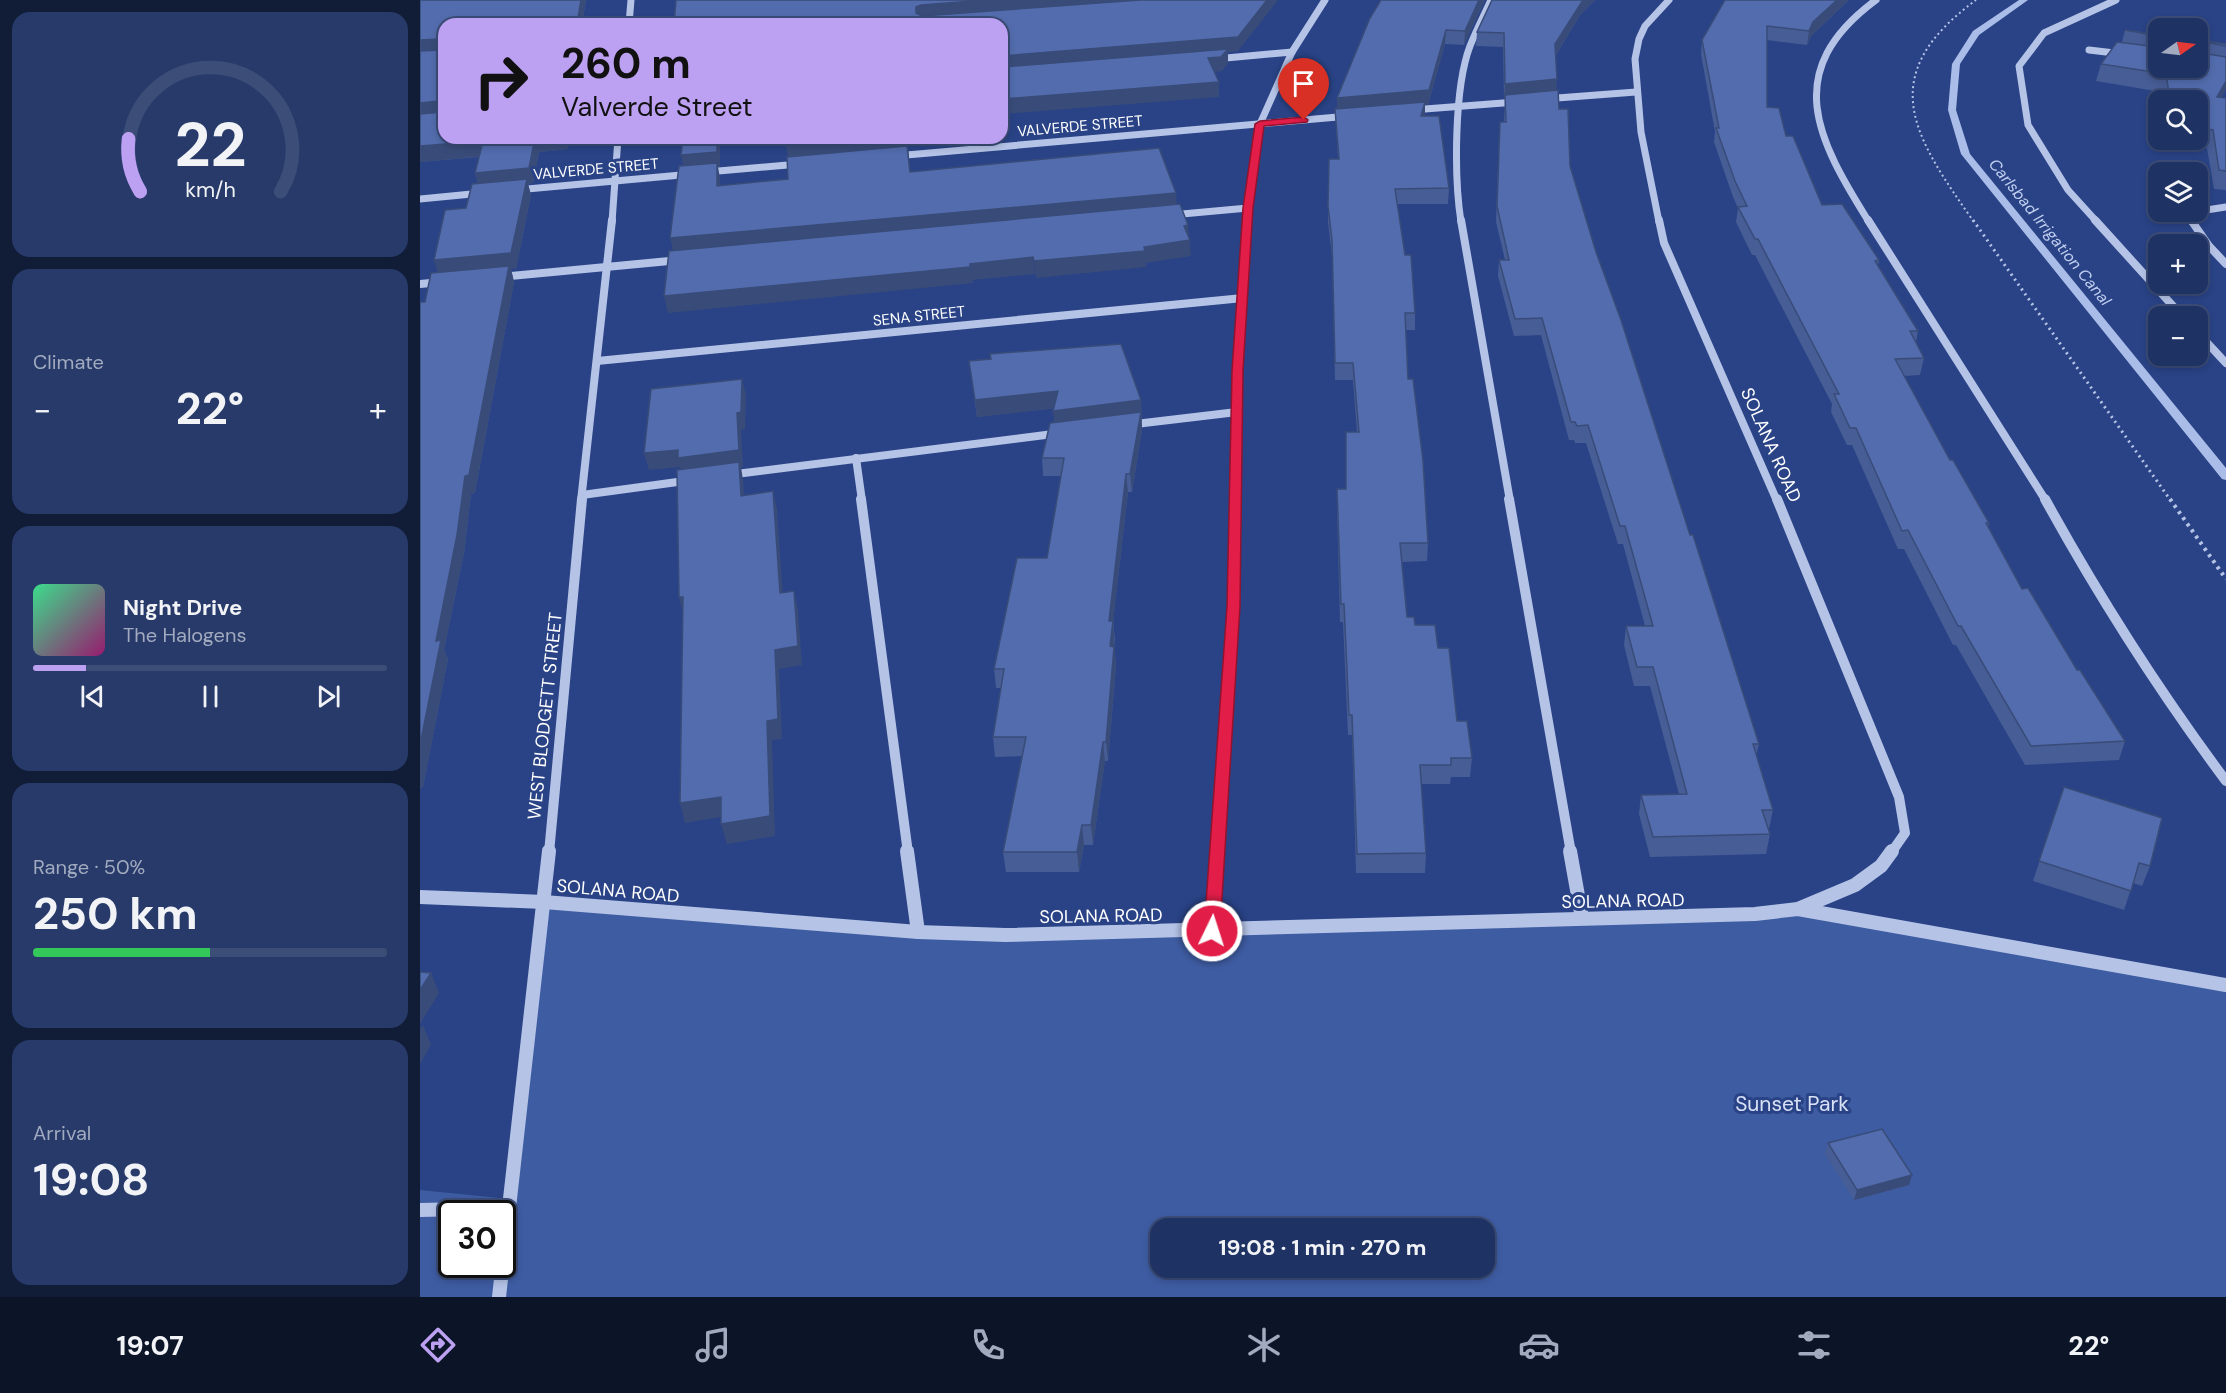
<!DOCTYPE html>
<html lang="en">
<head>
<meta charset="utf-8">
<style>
  body { margin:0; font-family:"DM Sans",sans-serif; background:#273a6a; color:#f1f3f6; height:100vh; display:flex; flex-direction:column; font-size:22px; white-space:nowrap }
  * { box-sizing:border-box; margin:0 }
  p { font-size:20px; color:#a1aabf }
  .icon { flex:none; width:33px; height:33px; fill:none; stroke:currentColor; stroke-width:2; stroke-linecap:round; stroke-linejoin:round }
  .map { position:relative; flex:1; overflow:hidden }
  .drawer { display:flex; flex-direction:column; gap:12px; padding:12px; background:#111c37; width:420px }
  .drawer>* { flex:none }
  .banner { position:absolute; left:18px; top:18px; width:570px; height:126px; border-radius:18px; box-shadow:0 3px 9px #0003,0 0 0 2px #3c4d78; background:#bca0f2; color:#111; overflow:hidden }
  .needle { width:39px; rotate:76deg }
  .buttons { position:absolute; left:1728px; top:18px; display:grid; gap:12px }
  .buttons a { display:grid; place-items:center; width:60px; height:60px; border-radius:12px; background:#1f3264; box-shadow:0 3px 9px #0003,0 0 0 2px #3c4d78; font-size:30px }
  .speed { position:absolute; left:18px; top:1200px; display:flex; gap:12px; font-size:30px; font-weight:700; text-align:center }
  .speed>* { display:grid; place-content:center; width:78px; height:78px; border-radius:50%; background:#1f3264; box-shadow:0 3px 9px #0003,0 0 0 2px #3c4d78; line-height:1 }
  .speed .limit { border:3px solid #111; border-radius:9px; background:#fff; color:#111 }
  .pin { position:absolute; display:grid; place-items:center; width:51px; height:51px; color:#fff; margin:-62px -26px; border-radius:50% 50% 50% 0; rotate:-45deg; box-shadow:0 0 6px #0007 }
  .pin .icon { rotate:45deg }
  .me { position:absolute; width:66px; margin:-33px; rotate:4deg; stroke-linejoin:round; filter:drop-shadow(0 0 4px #0008) }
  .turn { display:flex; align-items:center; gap:21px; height:126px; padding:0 24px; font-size:27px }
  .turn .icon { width:78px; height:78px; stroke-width:2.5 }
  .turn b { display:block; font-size:42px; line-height:51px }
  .big { font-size:45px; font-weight:700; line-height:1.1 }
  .drawer .tile { flex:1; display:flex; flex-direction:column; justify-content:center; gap:9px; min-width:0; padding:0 21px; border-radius:18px; background:#273a6a }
  .drawer .dial { align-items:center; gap:0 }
  .dial svg { height:156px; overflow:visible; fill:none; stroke:#3c4d78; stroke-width:7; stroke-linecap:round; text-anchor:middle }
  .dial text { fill:#f1f3f6; stroke:none }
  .song { display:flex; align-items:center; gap:18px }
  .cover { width:72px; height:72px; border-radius:9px; background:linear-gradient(135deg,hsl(150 70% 55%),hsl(320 70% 35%)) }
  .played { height:6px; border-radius:3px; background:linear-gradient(90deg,#bca0f2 15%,#3c4d78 15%) }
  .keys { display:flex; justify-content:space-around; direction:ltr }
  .heat { display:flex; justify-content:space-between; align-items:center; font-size:33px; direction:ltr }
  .charge { height:9px; border-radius:4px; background:linear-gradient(90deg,#34c759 50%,#3c4d78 0) }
  .trip { position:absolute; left:730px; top:1218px; width:345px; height:60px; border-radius:18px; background:#1f3264; box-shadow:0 3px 9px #0003,0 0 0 2px #3c4d78; font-weight:700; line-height:60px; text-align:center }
  .dock { display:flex; height:96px; justify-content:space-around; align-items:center; background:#0c1428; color:#a1aabf }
  .dock .icon { width:42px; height:42px }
  .dock .selected { color:#bca0f2 }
  .dock b { font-size:27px; color:#f1f3f6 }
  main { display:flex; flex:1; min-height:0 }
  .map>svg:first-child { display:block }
  .green { fill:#3e5ca2; fill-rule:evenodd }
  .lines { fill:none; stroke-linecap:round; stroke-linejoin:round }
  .stream { fill:#aabce8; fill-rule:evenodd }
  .path-far2 { stroke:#b5c3e7; stroke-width:2; stroke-dasharray:2 3; stroke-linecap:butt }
  .path-far1 { stroke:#b5c3e7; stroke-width:3; stroke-dasharray:2 4; stroke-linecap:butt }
  .path { stroke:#b5c3e7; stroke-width:4; stroke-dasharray:3 4.5; stroke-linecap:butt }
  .minor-far3 { stroke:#b5c3e7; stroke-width:7 }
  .minor-far2 { stroke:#b5c3e7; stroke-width:8 }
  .minor-far1 { stroke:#b5c3e7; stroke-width:10 }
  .minor { stroke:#b5c3e7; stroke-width:14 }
  .wall { fill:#475d95 }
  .shaded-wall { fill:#394c79 }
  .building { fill:#526cad; stroke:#394c79; stroke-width:1.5 }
  .route { fill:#e11d48; stroke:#92132f; stroke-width:1.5 }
  .labels { text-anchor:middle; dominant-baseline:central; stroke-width:6; stroke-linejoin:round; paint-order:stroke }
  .far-street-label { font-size:15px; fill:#fff; stroke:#294386 }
  .far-water-label { font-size:16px; font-style:italic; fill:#c0ceef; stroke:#294386 }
  .street-label { font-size:18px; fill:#fff; stroke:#294386 }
  .near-park-label { font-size:21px; fill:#d8e1f6; stroke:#294386 }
</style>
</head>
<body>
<main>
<section class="drawer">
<div class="tile dial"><svg viewBox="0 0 100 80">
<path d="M14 69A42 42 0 1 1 86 69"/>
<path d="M14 69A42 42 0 0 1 8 42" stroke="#bca0f2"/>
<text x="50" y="56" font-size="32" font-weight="700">22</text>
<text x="50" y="72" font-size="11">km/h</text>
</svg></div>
<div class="tile"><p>Climate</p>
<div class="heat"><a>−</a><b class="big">22°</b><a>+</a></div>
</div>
<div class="tile">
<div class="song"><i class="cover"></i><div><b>Night Drive</b><p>The Halogens</p></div></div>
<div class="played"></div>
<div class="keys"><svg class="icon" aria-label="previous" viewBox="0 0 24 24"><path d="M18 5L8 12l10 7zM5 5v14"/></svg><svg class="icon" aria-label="pause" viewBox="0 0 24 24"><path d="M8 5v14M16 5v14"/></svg><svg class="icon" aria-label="next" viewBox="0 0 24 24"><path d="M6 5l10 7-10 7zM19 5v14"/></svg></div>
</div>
<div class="tile"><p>Range · 50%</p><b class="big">250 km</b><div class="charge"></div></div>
<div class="tile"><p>Arrival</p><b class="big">19:08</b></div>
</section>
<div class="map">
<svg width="1806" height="1297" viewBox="0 0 1806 1297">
  <rect width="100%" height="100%" fill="#294386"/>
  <path class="green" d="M 124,902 L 498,932 L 1378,909 L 1806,984 L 1806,1297 L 0,1297 L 0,1190 L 90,1199 ZM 32,1214 L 82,1214 L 82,1264 L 32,1264 ZM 741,1228 L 1065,1228 L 1065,1268 L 741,1268 Z"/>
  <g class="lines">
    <polygon class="stream" points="1599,0 1608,0 1559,35 1540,64 1536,110 1550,154 1806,468 1806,480 1802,479 1541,154 1528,110 1532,64 1553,31"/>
    <path class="path-far2" d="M 1554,222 C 1493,135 1453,76 1556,0"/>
    <polyline class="path-far1" points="1553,220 1751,501"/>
    <polyline class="path" points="1750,499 1806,579"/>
    <g class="minor-far3">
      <polyline points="209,24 211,0"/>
      <polyline points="1669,50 1703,54"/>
      <polyline points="795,59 872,52"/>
      <polyline points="1124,99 1216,92"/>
      <polyline points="992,110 1096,102"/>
      <polyline points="475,156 929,116"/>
      <polyline points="287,172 379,164"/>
      <polyline points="96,190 272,174"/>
      <polyline points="0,199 62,193"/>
      <polyline points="751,215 828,208"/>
      <polyline points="192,222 198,138"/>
      <polyline points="827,222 840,124 872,52 905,0"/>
      <path d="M 1041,222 C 1034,177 1034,88 1050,46 C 1056,31 1064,15 1071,0"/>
      <polyline points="1239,222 1221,132 1215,59 1219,39 1225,26 1249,0"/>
      <path d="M 1449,222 C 1397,139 1360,71 1456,0"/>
      <polyline points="1677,222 1648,190 1608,125 1599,66 1624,33 1696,0"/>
      <polyline points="1772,222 1770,219 1780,211 1806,207"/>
    </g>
    <g class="minor-far2">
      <polyline points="1041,220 1090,501"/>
      <polyline points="1239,220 1244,243 1357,501"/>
      <polyline points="1448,220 1626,501"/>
      <polyline points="1675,220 1762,316"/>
      <polyline points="1771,220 1789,246 1806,264"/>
      <polyline points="79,277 260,260"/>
      <polyline points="0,284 21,282"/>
      <polyline points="1778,333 1806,363"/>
      <polyline points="177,361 823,298"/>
      <polyline points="707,425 817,412"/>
      <polyline points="436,458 442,501"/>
      <polyline points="308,475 641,433"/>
      <polyline points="162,495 272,480"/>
      <polyline points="161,501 192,220"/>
      <polyline points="815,501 817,371 827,220"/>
    </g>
    <g class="minor-far1">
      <polyline points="441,499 488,853"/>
      <polyline points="1089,499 1151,853"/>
      <polyline points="1357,499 1479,797 1485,833 1471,853"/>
      <path d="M 1625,499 C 1679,597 1739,691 1806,781"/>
      <polyline points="129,853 162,499"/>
      <polyline points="797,853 813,606 815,499"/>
    </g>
    <g class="minor">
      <polyline points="487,851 498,932"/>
      <polyline points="1150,851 1162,918"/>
      <polyline points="0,897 124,902 498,932 585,935 1335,914 1378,909 1435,885 1461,866 1472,851"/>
      <polyline points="1378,909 1806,985"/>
      <polyline points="792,931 797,851"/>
      <polyline points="0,1210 90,1208"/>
      <polyline points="79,1297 129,851"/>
    </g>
  </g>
  <g class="wall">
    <polygon points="0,0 166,0 162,24 24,24 24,138 149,138 148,149 119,152 113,183 108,184 111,195 96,269 91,269 94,282 55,493 51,494 44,553 24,650 28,659 3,787 0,788 0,302 5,302 58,184 55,173 59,157 0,162"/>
    <polygon points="1065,0 1044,45 1025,44 1008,105 1005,105 1005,116 1029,188 1028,204 977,204 995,313 995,330 986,330 988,379 1008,543 1007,561 982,562 987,617 1018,648 1037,721 1052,758 1050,777 1031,777 1030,784 1001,784 1006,853 1005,873 936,873 932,735 928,735 923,622 920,622 917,507 917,489 926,489 937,432 933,380 915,380 912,256 908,222 909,159 918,159 915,109"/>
    <polygon points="1072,0 1175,0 1160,15 1136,55 1136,90 1139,109 1150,166 1176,252 1339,744 1336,756 1353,810 1349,829 1348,829 1350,834 1346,854 1230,857 1219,814 1221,795 1259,794 1230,686 1214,686 1204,645 1206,626 1225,626 1203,544 1198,544 1166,443 1155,443 1154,440 1149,440 1121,335 1094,336 1078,276 1079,260 1085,260 1076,222 1079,136 1084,122 1085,98 1084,98 1083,47 1056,46 1057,32"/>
    <polygon points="1429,0 1391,36 1387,45 1347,40 1347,107 1366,136 1402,205 1459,260 1458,265 1498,331 1496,342 1504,358 1500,375 1484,376 1530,460 1569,523 1568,528 1602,589 1705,741 1699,760 1605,765 1536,645 1533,645 1484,549 1478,549 1432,445 1427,445 1411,412 1412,404 1335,255 1332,255 1316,222 1318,208 1313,197 1294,142 1295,132 1281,54 1282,40"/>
    <polygon points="1705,30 1738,35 1738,68 1778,40 1806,44 1806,89 1801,98 1806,98 1806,190 1794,189 1787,148 1748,143 1748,140 1778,140 1778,100 1742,100 1741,92 1676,81 1681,64 1702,42"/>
    <polygon points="549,361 721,400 722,430 712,492 708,492 693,621 695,640 694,647 696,666 688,761 685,761 673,845 664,845 659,872 586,872 583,852 602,756 575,757 573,737 581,688 576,688 574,669 627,558 641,476 623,476 622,458 634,423 634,408 557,417"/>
    <polygon points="1644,787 1730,866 1722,886 1713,883 1704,910 1613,881"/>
    <polygon points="1408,1143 1489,1185 1434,1200 1405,1154"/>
  </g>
  <g class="shaded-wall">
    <polygon points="161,0 166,0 162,24 157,24"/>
    <polygon points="567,0 752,0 503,18 496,13 496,7 501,5"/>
    <polygon points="847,0 858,0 818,51 808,52 808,63 802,71 788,73 582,70 582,56"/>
    <polygon points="1059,0 1065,0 1044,45 1045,31"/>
    <polygon points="1163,0 1175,0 1160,15 1134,58 1135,44"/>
    <polygon points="1417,0 1429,0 1391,36 1387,45 1389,31 1393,22"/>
    <polygon points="1026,30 1025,44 1008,105 1005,105 1005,116 917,113 917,98"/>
    <polygon points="20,39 24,52 0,54 0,40"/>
    <polygon points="1784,42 1779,59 1778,49 1779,44"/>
    <polygon points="1137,79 1136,93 1084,98 1085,84"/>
    <polygon points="1806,81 1806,89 1792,115 1797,97"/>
    <polygon points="799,82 799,97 582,114 582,99"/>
    <polygon points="19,101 24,115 0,117 0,103"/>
    <polygon points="115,138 149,138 148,149 119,152 113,183 108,184 111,195 96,269 91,269 94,282 55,493 51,494 44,553 24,650 28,659 3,787 0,788 0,745 16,641 19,276 14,260 59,188 55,173"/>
    <polygon points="247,138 267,138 268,139 248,141"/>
    <polygon points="297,138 300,138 300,167 298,167 300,178 300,201 264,170 261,155"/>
    <polygon points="456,138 487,138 492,187 369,161 366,146"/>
    <polygon points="63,141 67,156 0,162 0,146"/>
    <polygon points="756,193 757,209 254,254 250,238"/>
    <polygon points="768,225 771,256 726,263 726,267 616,278 614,261 724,247 764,226"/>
    <polygon points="613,257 615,274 552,280 550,264"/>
    <polygon points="550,267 553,283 248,313 244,296"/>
    <polygon points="322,379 326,396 325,429 321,430 323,467 321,467 323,480 325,514 262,475 260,467 229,470 224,453 258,450 317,413"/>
    <polygon points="638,391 639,408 557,417 555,400"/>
    <polygon points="721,400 722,430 712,492 710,474 635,428 633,411"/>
    <polygon points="706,474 708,492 691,640 689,621"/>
    <polygon points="353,491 357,509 364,612 360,593"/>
    <polygon points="374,591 378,610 382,665 359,669 362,739 352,740 355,836 307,844 301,824 347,721 355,650"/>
    <polygon points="259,597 263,597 264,616"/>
    <polygon points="693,621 696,666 688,761 686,742 690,646"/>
    <polygon points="683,742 685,761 673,845 671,825"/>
    <polygon points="301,797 306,816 265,823 260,803"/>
    <polygon points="662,825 664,845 659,872 657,852"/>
    <polygon points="11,973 19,993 0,1024 0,990"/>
    <polygon points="3,1025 11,1045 0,1064 0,1029"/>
    <polygon points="1492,1175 1489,1185 1434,1200 1437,1190"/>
  </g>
  <g class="building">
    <polygon points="0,0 161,0 157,24 24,24 24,43 20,39 0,40"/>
    <polygon points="256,0 567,0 501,5 496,7 496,13 502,16 720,0 847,0 818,37 582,56 582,24 254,24"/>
    <polygon points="961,0 1059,0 1045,31 1026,30 1009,90 917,98 950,18"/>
    <polygon points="1072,0 1163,0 1135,44 1137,79 1085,84 1084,33 1057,32"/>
    <polygon points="1305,0 1417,0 1393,22 1389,31 1347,26 1347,107 1359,108 1366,136 1373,136 1402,205 1422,204 1459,260 1455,261 1498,331 1490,331 1504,358 1475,359 1530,460 1533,460 1569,523 1566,523 1602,589 1608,588 1657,670 1660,670 1705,741 1611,746 1541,626 1538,626 1488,530 1482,531 1436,428 1430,428 1414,394 1419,394 1338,239 1335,239 1318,207 1327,206 1315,181 1296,128 1299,128 1282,40"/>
    <polygon points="1705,30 1738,35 1738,36"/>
    <polygon points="1778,40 1806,44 1806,46 1784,42 1779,44 1778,49 1782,53 1806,57 1806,81 1797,97 1806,98 1806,171 1799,170 1793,130 1778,128 1778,100 1750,100 1746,74 1681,64 1697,42 1738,47 1738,68 1778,68"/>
    <polygon points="24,46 24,103 19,101 0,103 0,51 21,50"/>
    <polygon points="808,49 801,57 788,58 799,82 582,99 582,67"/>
    <polygon points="1138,90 1139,109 1148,109 1150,166 1176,252 1201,320 1270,535 1273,535 1339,744 1333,744 1353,810 1342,810 1350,834 1233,837 1221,795 1267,794 1233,667 1217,667 1206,626 1233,626 1205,526 1200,526 1168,425 1157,426 1155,422 1151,422 1122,318 1095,319 1079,260 1089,260 1077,206 1080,122 1086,122 1085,95"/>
    <polygon points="1005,102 1001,116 1019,116 1029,188 975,189 985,255 991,255 995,313 985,313 988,379 993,379 1003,461 1008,543 980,543 987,617 994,617 995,625 1015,625 1018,648 1029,648 1037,721 1047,721 1052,758 1031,758 1031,765 1000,765 1006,853 937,854 932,715 929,715 924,604 921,604 917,489 926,489 926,432 939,432 933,363 915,363 912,240 908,206 909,159 919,159 915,109"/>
    <polygon points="24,108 24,138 115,138 109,168 55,173 63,141 0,146 0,114 21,112"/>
    <polygon points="263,138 297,138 297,152 261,155"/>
    <polygon points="366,138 456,138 366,146"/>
    <polygon points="487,146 490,172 739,148 756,193 250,238 259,166 297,163 297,186 368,179 367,157"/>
    <polygon points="107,179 91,253 14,260 25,210 46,208 52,184"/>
    <polygon points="760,204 768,225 764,226 770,240 724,247 725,251 614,261 613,257 550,264 550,267 244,296 249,251"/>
    <polygon points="89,266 49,475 45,476 37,535 16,641 21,640 0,745 0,302 5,302 11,273"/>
    <polygon points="701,344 721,400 633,411 638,391 555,400 549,361 571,359 570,354"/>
    <polygon points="322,379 321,412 317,413 319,450 258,458 258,450 224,453 231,389"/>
    <polygon points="721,412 710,474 706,474 689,621 693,621 690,646 694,647 686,742 683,742 671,825 662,825 657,852 583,852 606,737 573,737 584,669 574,669 597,558 627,558 644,458 622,458 630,423"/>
    <polygon points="319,462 321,496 353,491 360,593 374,591 378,646 355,650 358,719 347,721 350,816 301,824 301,797 260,803 263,597 259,597 257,470"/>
    <polygon points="1644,787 1742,818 1730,866 1719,863 1711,891 1619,861"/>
    <polygon points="0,972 11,973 0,990"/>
    <polygon points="1462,1129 1492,1175 1437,1190 1408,1143"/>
  </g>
  <polygon class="route" points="884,117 888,120 887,122 844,126 833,208 823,371 820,606 800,931 797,935 786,935 784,931 807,606 812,371 823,208 835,124 840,121"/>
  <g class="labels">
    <g class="far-street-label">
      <text transform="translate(660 126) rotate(-5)">VALVERDE STREET</text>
      <text transform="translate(176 169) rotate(-5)">VALVERDE STREET</text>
      <text transform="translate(499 316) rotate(-6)">SENA STREET</text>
    </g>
    <g class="far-water-label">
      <text transform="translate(1630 232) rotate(51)">Carlsbad Irrigation Canal</text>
    </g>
    <g class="street-label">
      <text transform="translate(1351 445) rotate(66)">SOLANA ROAD</text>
      <text transform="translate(125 716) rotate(-84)">WEST BLODGETT STREET</text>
      <text transform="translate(198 891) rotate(5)">SOLANA ROAD</text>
      <text transform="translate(1203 901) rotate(-1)">SOLANA ROAD</text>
      <text transform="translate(681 916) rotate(-1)">SOLANA ROAD</text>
    </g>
    <g class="near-park-label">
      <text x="1372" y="1104">Sunset Park</text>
    </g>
  </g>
</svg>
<div class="buttons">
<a><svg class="needle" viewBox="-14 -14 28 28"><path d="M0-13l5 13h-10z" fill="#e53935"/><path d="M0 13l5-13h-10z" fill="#a1aabf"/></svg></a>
<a><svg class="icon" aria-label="search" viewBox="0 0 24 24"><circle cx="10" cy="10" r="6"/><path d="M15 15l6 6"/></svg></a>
<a><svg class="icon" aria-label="layers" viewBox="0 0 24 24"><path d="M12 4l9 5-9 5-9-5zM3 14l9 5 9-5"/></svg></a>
<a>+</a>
<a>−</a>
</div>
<div class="speed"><div class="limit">30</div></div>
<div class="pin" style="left:884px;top:120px;background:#d93025"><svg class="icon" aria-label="arrive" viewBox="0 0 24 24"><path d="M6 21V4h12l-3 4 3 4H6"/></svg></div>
<svg class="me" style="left:792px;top:931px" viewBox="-20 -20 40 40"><circle r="17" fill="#e11d48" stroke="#fff" stroke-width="3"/><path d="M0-11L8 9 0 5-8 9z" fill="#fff"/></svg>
<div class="trip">19:08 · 1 min · 270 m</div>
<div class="banner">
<div class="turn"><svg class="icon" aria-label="right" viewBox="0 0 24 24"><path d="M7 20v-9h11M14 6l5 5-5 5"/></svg><div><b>260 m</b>Valverde Street</div></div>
</div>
</div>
</main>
<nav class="dock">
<b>19:07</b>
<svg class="icon selected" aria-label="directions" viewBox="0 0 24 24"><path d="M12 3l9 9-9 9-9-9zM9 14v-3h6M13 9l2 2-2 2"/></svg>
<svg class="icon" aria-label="music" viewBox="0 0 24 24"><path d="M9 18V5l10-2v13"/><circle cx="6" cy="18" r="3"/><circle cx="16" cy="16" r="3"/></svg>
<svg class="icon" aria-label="phone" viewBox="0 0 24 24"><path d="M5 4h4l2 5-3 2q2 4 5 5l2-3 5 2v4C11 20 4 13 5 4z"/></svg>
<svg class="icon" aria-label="climate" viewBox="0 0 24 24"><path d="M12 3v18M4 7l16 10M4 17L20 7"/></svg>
<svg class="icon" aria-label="car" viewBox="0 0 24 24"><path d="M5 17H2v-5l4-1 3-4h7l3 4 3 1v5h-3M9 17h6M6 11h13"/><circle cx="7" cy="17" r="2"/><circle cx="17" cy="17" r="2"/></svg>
<svg class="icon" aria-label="filters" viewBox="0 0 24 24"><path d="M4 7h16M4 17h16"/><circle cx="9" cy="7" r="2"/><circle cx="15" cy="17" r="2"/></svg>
<b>22°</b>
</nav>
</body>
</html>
